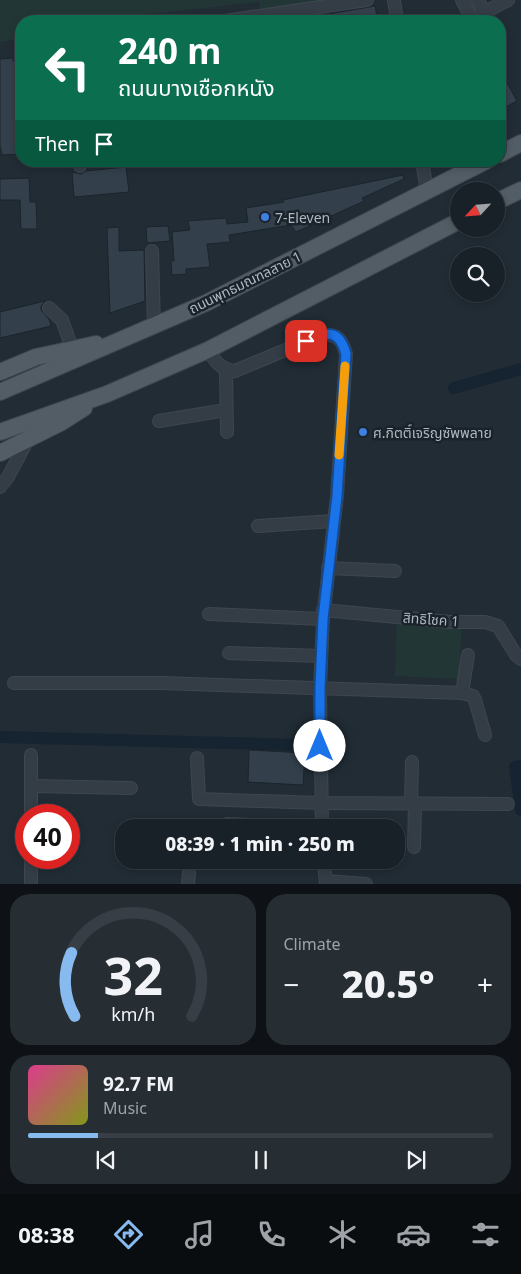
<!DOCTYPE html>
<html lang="en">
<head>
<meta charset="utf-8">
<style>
  body { margin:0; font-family:"Noto Sans","Noto Sans Thai",sans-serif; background:#262e34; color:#f1f3f6; height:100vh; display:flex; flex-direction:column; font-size:19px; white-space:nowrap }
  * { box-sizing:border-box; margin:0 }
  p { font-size:16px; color:#9fa3a8 }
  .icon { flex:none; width:28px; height:28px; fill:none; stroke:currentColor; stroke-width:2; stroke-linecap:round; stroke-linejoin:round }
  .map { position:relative; height:884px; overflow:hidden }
  .drawer { display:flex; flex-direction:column; gap:10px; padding:10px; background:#0e1216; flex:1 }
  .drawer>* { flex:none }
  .hud { position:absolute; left:15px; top:15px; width:491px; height:152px; border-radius:20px; box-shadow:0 2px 8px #0003,0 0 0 1px #373e45; background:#0b6e4f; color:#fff; overflow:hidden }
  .needle { width:32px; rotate:244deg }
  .controls { position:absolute; left:450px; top:182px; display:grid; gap:10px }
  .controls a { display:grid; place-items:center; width:55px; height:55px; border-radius:50%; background:#192128; box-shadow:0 2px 8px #0003,0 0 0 1px #373e45; font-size:25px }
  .speed { position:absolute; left:15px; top:804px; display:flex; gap:10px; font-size:25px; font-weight:700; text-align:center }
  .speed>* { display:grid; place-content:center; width:65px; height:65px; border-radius:50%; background:#192128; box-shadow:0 2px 8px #0003,0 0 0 1px #373e45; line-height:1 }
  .speed .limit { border:8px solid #d22; background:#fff; color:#111 }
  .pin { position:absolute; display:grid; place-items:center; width:42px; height:42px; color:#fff; margin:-21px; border-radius:10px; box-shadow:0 2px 8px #0006 }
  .me { position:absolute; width:55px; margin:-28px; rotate:0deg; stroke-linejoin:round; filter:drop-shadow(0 0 4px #0008) }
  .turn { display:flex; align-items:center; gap:18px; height:105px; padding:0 20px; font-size:22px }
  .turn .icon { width:65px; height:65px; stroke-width:2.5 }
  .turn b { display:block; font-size:35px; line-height:42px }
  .then { display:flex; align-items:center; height:48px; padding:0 20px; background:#0003; gap:10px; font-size:19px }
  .big { font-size:38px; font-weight:800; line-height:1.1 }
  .drawer .widget { flex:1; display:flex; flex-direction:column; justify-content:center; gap:8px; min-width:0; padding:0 18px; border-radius:20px; background:#262e34 }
  .drawer .dial { align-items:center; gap:0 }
  .dial svg { height:130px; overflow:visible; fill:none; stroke:#373e45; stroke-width:7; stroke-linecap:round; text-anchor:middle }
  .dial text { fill:#f1f3f6; stroke:none }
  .song { display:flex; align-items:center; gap:15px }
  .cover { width:60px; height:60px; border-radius:8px; background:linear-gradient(135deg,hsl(330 70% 55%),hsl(70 70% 35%)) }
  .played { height:5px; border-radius:2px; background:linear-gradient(90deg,#87baef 15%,#373e45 15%) }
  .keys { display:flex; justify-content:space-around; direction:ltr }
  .heat { display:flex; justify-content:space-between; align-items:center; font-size:28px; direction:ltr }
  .drawer .tiles { flex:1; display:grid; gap:10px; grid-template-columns:1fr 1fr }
  .widget:last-child { grid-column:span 2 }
  .trip { position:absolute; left:115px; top:819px; width:290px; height:50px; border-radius:20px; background:#192128; box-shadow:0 2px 8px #0003,0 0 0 1px #373e45; font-weight:800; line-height:50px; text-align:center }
  .tabs { display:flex; height:80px; justify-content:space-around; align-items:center; background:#0a0d10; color:#9fa3a8 }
  .tabs .icon { width:35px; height:35px }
  .tabs .on { color:#87baef }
  .tabs b { font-size:22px; color:#f1f3f6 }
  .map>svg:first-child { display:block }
  .green { fill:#233636 }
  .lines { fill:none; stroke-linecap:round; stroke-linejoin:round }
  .canal { stroke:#162431; stroke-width:12 }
  .building { fill:#33404c; stroke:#1c242c }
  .minor-casing { stroke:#3e464f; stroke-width:14 }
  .major-casing { stroke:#3e464f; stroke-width:18 }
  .minor { stroke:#343d46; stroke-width:12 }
  .major { stroke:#525d66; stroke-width:16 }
  .route-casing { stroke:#114b97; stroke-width:12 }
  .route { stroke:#1a73e8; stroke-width:9 }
  .slow { stroke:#f59e0b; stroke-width:9 }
  .shop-dot { fill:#3f7fe0; stroke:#1a222a; stroke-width:2 }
  .labels { text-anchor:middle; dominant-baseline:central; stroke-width:5; stroke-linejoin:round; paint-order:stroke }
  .poi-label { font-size:14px; fill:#aeb8c2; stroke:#1a222a; text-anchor:start }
  .street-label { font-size:14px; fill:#aeb8c2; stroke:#1a222a }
</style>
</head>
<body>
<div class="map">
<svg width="521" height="884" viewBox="0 0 521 884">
  <rect width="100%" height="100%" fill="#212c35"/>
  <g class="green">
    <polygon points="0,0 325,0 260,11 259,2 132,16 109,21 21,21 21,39 0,42"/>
    <polygon points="397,617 462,620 459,679 395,676"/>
  </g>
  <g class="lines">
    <g class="canal">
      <polyline points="454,388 521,369"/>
      <polyline points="0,737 300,745"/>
      <polyline points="521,766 515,767 521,810"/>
    </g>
  </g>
  <g class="building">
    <polygon points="375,6 378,21 318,21 317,16"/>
    <polygon points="13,58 13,61 21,61 21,94 19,94 21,154 2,155 0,146 0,59"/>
    <polygon points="500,70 517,101 500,110"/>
    <polygon points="126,167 129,192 74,197 72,172 81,174 86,171"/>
    <polygon points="403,175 404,179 362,198 364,201 296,232 291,225 229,235 230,242 207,244 210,267 186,269 186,274 172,275 171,261 174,261 172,232 190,230 188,221 226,218 227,224 248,222 246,208 284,202 283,200"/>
    <polygon points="29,178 30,202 36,202 37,229 21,229 20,200 0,200 0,179"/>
    <polygon points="168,226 170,241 147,243 146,227"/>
    <polygon points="119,227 119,251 144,250 145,301 110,313 107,228"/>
    <polygon points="45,301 41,306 41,310 49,319 51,326 0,338 0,312"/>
    <polygon points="249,750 305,753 303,785 248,782"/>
  </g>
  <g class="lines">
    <g class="minor-casing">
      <g id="minor">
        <polyline points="394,0 397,21"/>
        <polyline points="462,0 472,19 508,0"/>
        <polyline points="478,0 484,12"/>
        <polyline points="225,21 367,0"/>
        <polyline points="79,161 80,166"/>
        <polyline points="422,161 427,191"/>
        <polyline points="458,161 463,173"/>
        <polyline points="152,251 154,326"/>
        <polyline points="49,308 62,320 72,348"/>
        <path d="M 208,350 C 215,361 221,370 235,371 L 321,335 C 337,333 342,339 346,354 L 337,496 L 323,619 L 320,688 L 322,828"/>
        <polyline points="226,370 227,432"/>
        <polyline points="159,421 226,410"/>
        <polyline points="0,487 8,477 28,439"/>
        <polyline points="258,526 334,521"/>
        <polyline points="328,568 395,571"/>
        <polyline points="323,610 450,622 485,622 498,626 516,655 521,659"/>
        <polyline points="209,614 323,619"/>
        <polyline points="229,653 321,656"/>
        <polyline points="468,655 462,693 473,696 475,700 485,735"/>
        <polyline points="14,683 162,683 462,693"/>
        <polyline points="197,758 199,799 320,803 508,804"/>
        <polyline points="32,786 131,788"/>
        <polyline points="411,804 412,762"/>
        <polyline points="31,815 31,755"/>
        <polyline points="227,824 312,828"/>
        <polyline points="414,847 415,804"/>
        <polyline points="324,860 326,884"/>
        <polyline points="326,881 366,884"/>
        <polyline points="31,884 31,858"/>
        <polyline points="188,884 189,873"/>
      </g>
    </g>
    <g class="major-casing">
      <g id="major">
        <polyline points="500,154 521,143"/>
        <polyline points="496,202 521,190"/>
        <polyline points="0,372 36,357 96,344"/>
        <polyline points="0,392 206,303 486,161"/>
        <polyline points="0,432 107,394 208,350 459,221"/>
        <polyline points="0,453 62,422 84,408"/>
      </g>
    </g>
    <use href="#minor" class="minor"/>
    <use href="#major" class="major"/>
  </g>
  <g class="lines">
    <g class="route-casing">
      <path id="route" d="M 306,341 C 326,332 339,328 346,354 L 337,496 L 323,619 L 320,688 L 320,746"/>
    </g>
    <use href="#route" class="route"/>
    <polyline class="slow" points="339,455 345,366"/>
  </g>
  <g class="shop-dot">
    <circle cx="265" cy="217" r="5"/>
    <circle cx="363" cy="432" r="5"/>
  </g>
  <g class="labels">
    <g class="poi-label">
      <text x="275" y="217">7-Eleven</text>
      <text x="373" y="432">ศ.กิตติ์เจริญซัพพลาย</text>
    </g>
    <g class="street-label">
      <text transform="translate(245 282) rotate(-26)">ถนนพุทธมณฑลสาย 1</text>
      <text transform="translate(431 619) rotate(4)">สิทธิโชค 1</text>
    </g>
  </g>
</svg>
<div class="controls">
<a><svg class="needle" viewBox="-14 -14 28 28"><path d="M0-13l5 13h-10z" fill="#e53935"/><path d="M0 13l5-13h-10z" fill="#9fa3a8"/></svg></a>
<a><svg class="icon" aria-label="search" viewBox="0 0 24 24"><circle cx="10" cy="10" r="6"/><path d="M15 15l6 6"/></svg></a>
</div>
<div class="speed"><div class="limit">40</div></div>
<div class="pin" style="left:306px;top:341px;background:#d93025"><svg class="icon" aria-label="arrive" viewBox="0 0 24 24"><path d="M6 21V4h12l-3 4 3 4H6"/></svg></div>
<svg class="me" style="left:320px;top:746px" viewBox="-20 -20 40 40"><circle r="19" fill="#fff"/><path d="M0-13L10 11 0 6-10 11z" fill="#1a73e8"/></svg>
<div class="trip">08:39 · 1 min · 250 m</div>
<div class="hud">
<div class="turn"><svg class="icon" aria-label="left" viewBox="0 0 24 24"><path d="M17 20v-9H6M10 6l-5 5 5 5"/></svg><div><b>240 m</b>ถนนบางเชือกหนัง</div></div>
<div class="then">Then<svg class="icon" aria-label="arrive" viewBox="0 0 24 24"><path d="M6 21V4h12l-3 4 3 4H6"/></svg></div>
</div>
</div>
<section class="drawer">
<div class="tiles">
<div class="widget dial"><svg viewBox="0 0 100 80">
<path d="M14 69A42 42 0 1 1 86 69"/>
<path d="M14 69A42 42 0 0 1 12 30" stroke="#87baef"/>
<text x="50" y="56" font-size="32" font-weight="700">32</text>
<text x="50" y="72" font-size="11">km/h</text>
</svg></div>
<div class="widget"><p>Climate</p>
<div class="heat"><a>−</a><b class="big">20.5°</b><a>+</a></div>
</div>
<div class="widget">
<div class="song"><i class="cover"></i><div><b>92.7 FM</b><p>Music</p></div></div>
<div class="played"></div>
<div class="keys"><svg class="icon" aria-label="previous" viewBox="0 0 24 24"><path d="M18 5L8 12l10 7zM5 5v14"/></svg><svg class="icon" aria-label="pause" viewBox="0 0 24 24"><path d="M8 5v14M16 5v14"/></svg><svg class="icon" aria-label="next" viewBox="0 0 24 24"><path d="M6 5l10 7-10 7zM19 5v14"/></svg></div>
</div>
</div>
</section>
<nav class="tabs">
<b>08:38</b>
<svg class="icon on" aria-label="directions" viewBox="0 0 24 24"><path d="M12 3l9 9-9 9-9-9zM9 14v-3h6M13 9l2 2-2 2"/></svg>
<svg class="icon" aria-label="music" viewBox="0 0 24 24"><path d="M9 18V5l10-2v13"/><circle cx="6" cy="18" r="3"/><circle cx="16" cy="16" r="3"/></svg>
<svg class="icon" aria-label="phone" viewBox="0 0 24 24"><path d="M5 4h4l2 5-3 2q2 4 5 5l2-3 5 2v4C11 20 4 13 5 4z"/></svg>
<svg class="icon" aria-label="climate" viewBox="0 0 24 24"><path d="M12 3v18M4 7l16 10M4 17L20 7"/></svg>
<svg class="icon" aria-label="car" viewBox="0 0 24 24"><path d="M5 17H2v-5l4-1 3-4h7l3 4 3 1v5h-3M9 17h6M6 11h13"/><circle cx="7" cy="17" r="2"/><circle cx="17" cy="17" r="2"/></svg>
<svg class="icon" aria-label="filters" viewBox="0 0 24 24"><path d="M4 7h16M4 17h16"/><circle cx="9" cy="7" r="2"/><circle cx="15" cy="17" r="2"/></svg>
</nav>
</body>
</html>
